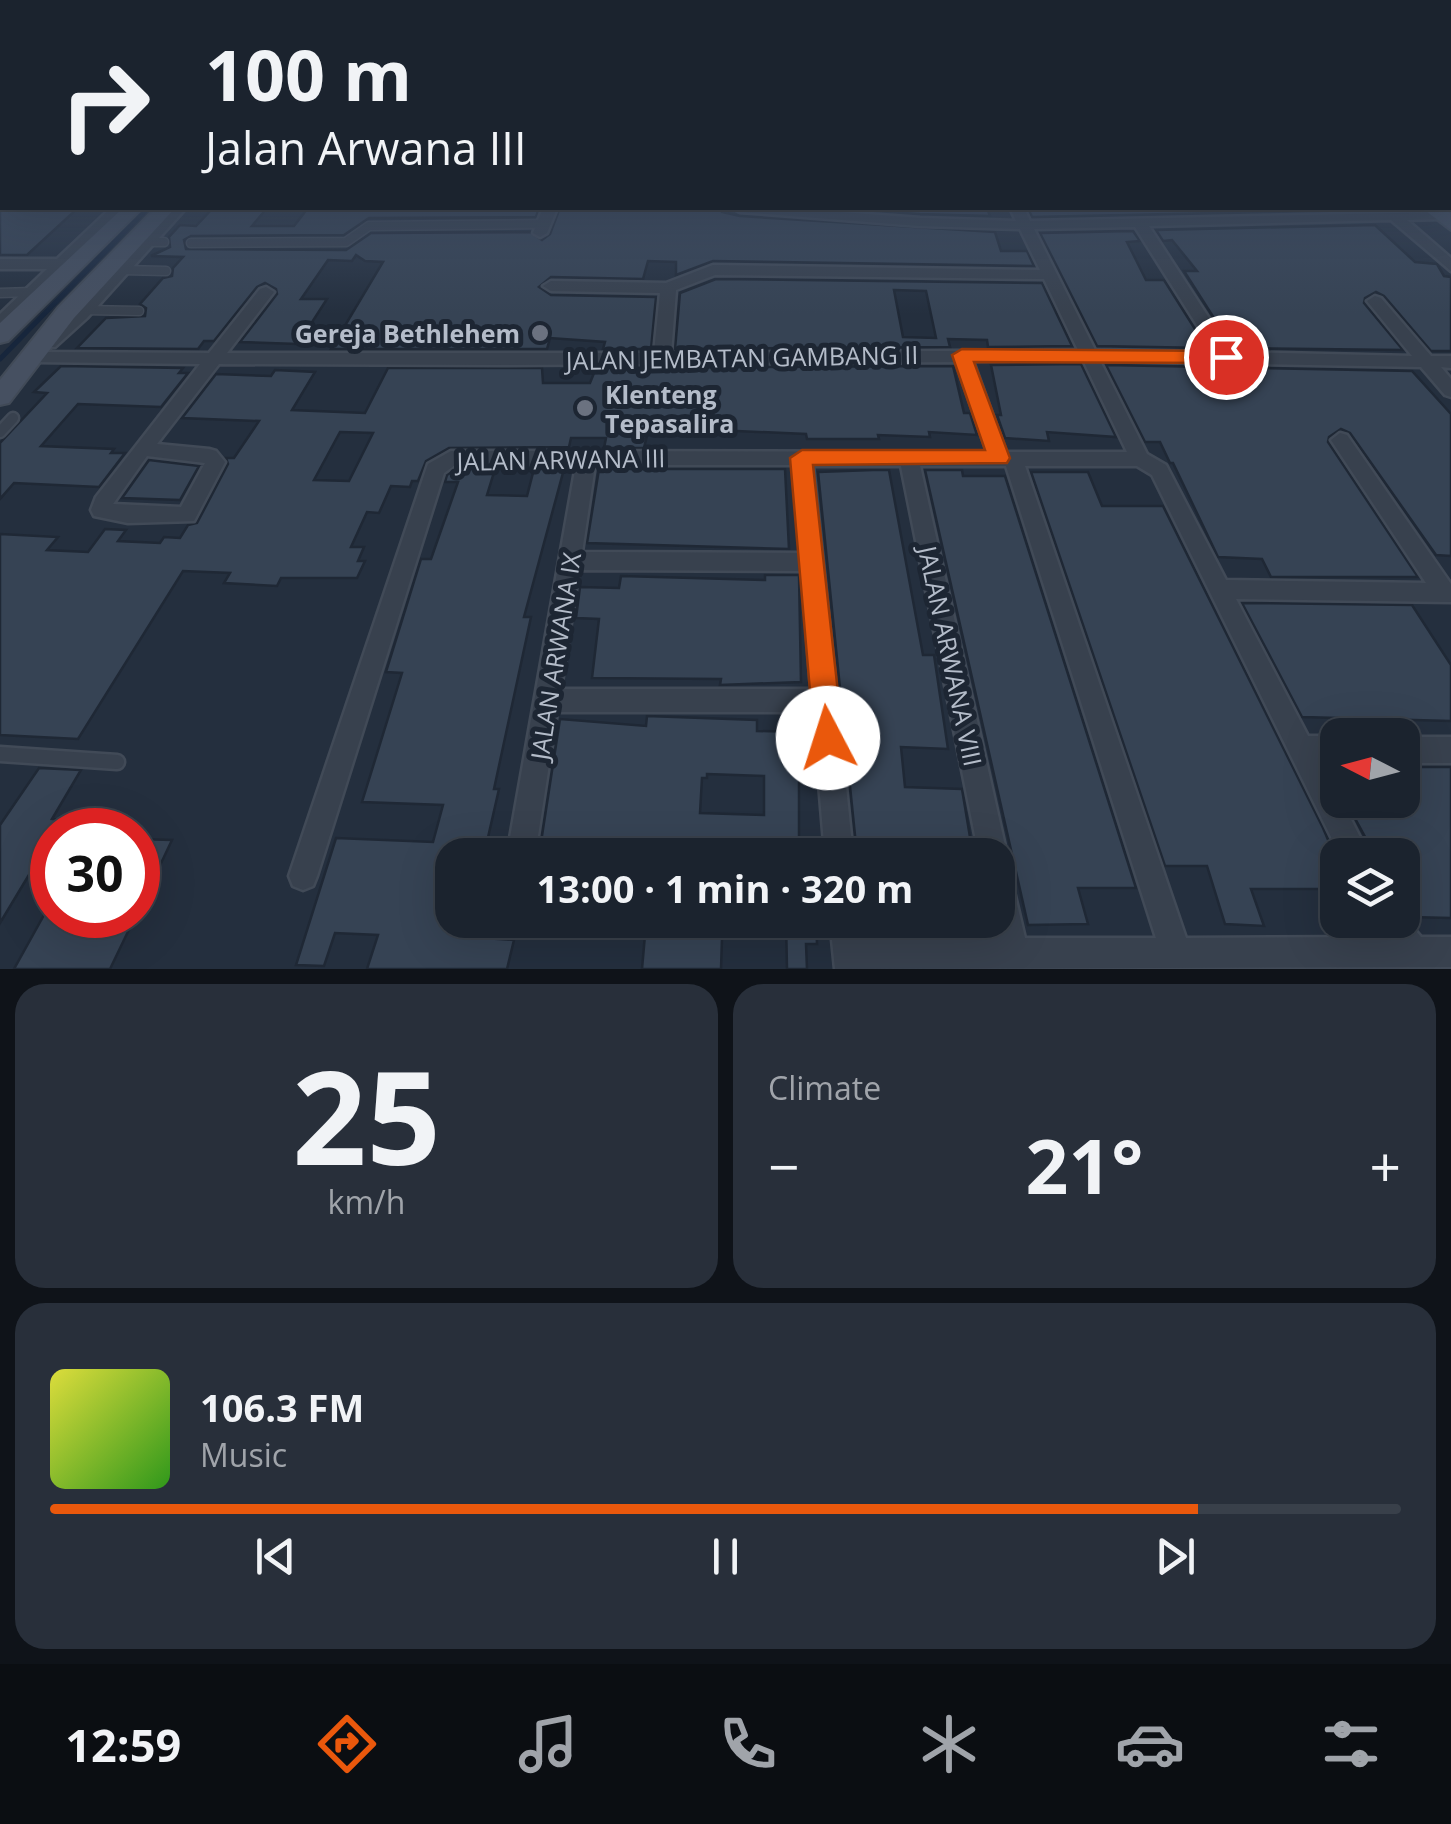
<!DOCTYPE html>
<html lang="en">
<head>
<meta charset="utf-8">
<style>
  body { margin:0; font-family:"Open Sans",sans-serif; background:#282f3a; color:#f1f3f6; height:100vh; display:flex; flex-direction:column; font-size:38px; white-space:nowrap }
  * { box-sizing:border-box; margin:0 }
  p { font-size:32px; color:#a0a4aa }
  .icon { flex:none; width:55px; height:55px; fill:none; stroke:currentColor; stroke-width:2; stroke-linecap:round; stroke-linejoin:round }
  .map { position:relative; height:969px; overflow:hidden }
  .side { display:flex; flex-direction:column; gap:15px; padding:15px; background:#0f1319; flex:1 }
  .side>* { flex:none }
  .banner { position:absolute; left:0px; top:0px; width:1452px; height:210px; box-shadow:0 10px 40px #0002,0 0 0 2px #39404a; background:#1b232e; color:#f1f3f6; overflow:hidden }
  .needle { width:65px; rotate:276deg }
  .controls { position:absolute; left:1320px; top:718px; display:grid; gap:20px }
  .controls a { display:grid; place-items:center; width:100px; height:100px; border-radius:20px; background:#1b232e; box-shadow:0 10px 40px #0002,0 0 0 2px #39404a; font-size:50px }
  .speed { position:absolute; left:30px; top:808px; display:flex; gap:20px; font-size:50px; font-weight:700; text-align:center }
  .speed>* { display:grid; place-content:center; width:130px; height:130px; border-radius:50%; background:#1b232e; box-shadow:0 10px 40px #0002,0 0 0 2px #39404a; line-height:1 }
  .speed .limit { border:15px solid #d22; background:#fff; color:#111 }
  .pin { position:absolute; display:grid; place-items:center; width:85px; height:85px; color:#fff; margin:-42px; border:5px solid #fff; border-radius:50%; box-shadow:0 2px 10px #0007 }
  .me { position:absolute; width:110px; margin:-55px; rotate:355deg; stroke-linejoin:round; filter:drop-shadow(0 0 8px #0008) }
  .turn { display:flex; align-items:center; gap:35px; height:210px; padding:0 40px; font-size:45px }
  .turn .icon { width:130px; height:130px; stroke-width:2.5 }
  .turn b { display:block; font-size:70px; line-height:85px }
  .big { font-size:75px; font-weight:700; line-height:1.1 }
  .side .tile { flex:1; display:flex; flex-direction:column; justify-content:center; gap:15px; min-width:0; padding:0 35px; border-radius:30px; background:#282f3a }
  .side .dial { align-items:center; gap:0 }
  .dial b { font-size:130px; line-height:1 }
  .song { display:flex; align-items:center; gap:30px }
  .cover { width:120px; height:120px; border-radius:15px; background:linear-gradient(135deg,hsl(60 70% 55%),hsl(110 70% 35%)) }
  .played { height:10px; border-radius:5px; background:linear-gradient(90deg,#ea580c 85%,#39404a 85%) }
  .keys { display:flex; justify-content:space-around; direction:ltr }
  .heat { display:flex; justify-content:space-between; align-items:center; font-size:55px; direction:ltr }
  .side .tiles { flex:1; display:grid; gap:15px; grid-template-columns:1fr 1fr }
  .tile:last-child { grid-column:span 2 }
  .trip { position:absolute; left:435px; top:838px; width:580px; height:100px; border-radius:30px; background:#1b232e; box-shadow:0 10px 40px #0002,0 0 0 2px #39404a; font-weight:700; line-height:100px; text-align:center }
  .menu { display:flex; height:160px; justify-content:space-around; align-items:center; background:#0b0e12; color:#a0a4aa }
  .menu .icon { width:70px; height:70px }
  .menu .current { color:#ea580c }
  .menu b { font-size:45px; color:#f1f3f6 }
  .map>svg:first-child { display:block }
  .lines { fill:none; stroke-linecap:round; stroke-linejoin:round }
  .stream { stroke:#17263c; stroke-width:5 }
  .building { fill:#364354; stroke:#1f2835; stroke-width:2.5; fill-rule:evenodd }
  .lane-far2-casing { stroke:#414a57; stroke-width:11 }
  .lane-far1-casing { stroke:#414a57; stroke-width:15 }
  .lane-casing { stroke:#414a57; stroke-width:19 }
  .street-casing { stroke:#414a57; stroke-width:5 }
  .secondary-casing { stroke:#414a57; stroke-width:4 }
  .lane-far2 { stroke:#38414e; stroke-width:8 }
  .lane-far1 { stroke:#38414e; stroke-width:10 }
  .lane { stroke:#38414e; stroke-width:14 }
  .street { fill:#38414e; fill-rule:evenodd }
  .secondary { fill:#465061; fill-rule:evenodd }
  .route { fill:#ea580c; stroke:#983908; stroke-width:2.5 }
  .worship-dot { fill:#6b7280; stroke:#1d2633; stroke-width:4 }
  .labels { text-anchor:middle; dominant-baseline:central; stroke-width:10; stroke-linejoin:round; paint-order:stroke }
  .poi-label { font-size:25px; font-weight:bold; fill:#b4bcc9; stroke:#1d2633; text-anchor:end }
  .street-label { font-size:25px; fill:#b4bcc9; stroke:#1d2633 }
</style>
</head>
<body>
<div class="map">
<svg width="1451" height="969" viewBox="0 0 1451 969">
  <rect width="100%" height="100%" fill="#242f3e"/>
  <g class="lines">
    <polyline class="stream" points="0,359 148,208"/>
  </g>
  <g class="building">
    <polygon points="0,208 78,208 27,255 0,255"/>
    <polygon points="213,208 267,208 252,226 294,226 308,208 539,208 536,217 369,218 344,235 191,236 184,240 186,249 346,250 371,233 530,232 542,240 550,234 560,208 722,208 722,212 740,216 995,232 1001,251 1027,251 1034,266 713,261 676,275 676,262 648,261 643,279 551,277 539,287 551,295 656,297 651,349 603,349 605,342 550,338 547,349 331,349 383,262 365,261 356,255 352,261 328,260 301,299 327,299 298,344 240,342 277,294 276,289 265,283 257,287 214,341 204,341 198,349 77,348 106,318 145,316 146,308 140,304 163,278 172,276 173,268 183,257 151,256 170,247 169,237 180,225 196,226"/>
    <polygon points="830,208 987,208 990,216 920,214"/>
    <polygon points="1028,208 1355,208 1357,210 1032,217"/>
    <polygon points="1375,225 1415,262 1437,264 1444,276 1451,277 1451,351 1431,351 1384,296 1376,292 1365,298 1364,303 1403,350 1233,348 1184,271 1197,271 1172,240 1163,241 1156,230"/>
    <polygon points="1133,231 1140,241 1127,242 1146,280 1164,280 1207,348 1097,346 1040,233"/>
    <path d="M 716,279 L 1042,283 L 1072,346 L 988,347 L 987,340 L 948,339 L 950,347 L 675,349 L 680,293 ZM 894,290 L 926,291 L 936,338 L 903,337 Z"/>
    <polygon points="1081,364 1116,437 1047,432 1049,441 1005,438 997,415 1001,415 991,365"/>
    <polygon points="1106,365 1412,371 1451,414 1451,556 1436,555 1350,433 1341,429 1329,437 1328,442 1418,577 1271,577 1262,559 1218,557 1173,463 1170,463 1160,442 1145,442"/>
    <polygon points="61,366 183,368 179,373 188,373 161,407 78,404 41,446 114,449 111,453 125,453 99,487 14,483 0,499 0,443 47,393 34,392"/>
    <path d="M 953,366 L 964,413 L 970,413 L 977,435 L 929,432 L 930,437 L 878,435 L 879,439 L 807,439 L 806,434 L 649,427 L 644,448 L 604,448 L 606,438 L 571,438 L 569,447 L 449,448 L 426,461 L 418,481 L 412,481 L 410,487 L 391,486 L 379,513 L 367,512 L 351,547 L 364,547 L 358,561 L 365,561 L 357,578 L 281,578 L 277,586 L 224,583 L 230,573 L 183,571 L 78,739 L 0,735 L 0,534 L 58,537 L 47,550 L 88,552 L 105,529 L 126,530 L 118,541 L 160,543 L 164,537 L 180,538 L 188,525 L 197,523 L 228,464 L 226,458 L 234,458 L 259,421 L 182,418 L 216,374 L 271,376 L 275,370 L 315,372 L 292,410 L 365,413 L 388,368 L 542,368 L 543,383 L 590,383 L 596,368 ZM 340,432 L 373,433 L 349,481 L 314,480 Z"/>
    <polygon points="149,460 199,466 180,500 122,498"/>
    <polygon points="456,469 495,469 487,495 527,496 534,469 564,469 524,617 531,617 494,789 499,789 484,855 452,855 452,920 474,920 469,937 514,940 507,969 367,969 378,935 335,933 324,966 296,965 336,838 433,842 443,805 362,802 402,673 386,672 421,559 431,559 458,482 445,482 447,475"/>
    <polygon points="599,469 785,469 789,549 587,543"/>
    <polygon points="873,470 889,470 923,655 934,655 948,749 901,747 905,787 962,789 973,855 857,855 818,472"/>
    <polygon points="925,470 962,470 963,476 1005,476 1136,888 1078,888 1088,924 1028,925"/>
    <polygon points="1031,472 1088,472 1102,506 1163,506 1323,828 1338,863 1338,889 1251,889 1264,926 1225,924 1207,866 1165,866"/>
    <polygon points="765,575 799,575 801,682 720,685 721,679 592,678 599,619 576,618 580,587 619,588 621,576 765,580"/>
    <polygon points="1242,603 1412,605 1451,665 1451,721 1302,717"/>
    <path d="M 647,716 L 757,720 L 757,731 L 799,732 L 799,855 L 539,855 L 560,719 L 646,726 ZM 707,774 L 764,776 L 764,815 L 700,813 L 702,778 L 707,778 Z"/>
    <polygon points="1402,767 1451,767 1451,918 1409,917 1404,912 1402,855 1375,855 1345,800 1402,800"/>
    <polygon points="39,768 81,770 52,819 62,820 0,923 0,825"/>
    <polygon points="138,839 172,840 138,912"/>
    <polygon points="44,915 136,915 110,969 14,969"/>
    <polygon points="786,920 816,920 817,944 806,944 807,969 787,969"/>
    <polygon points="645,935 722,938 721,969 642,969"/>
  </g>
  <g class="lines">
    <g class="lane-far2-casing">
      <g id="lane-far2">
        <polyline points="148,242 164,242"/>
        <polyline points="191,243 346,242 369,226 543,224"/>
        <polyline points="122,270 166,271"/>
        <polyline points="0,293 31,292"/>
        <polyline points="84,310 139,311"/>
      </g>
    </g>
    <g class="lane-far1-casing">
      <polyline id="lane-far1" points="0,432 13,418"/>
    </g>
    <g class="lane-casing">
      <polyline id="lane" points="0,754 117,762"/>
    </g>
    <g class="street-casing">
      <g id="street">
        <polygon points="111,208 125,208 6,327 0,328 0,314 47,269 0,269 0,259 57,259"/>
        <polygon points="172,208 186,208 87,318 55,347 43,347 43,339 75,312"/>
        <polygon points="543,208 557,208 547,233 540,237 533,233"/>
        <path d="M 733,208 L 787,208 L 920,218 L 1016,221 L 1010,208 L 1024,208 L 1030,221 L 1445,212 L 1445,218 L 1440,219 L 1407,220 L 1451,258 L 1451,271 L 1391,220 L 1149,226 L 1231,352 L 1412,356 L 1367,301 L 1375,296 L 1381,298 L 1431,356 L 1451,356 L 1451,368 L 1441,367 L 1451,379 L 1451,397 L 1445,395 L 1421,367 L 1100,361 L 1147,454 L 1166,465 L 1226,580 L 1426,583 L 1331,440 L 1340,433 L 1347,435 L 1451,584 L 1451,602 L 1236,599 L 1308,736 L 1338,736 L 1338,762 L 1321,762 L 1338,792 L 1338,800 L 1341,800 L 1369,855 L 1340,855 L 1152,475 L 1137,466 L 1025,466 L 1186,938 L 1382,937 L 1372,920 L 1402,920 L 1402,915 L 1421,937 L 1451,937 L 1451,967 L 835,969 L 830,920 L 860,920 L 862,939 L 995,938 L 992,920 L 998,920 L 998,855 L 979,855 L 901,466 L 813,466 L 853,855 L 825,855 L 813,712 L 557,712 L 535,855 L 507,855 L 576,465 L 455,465 L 444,473 L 317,876 L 313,886 L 303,890 L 293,886 L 289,876 L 428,464 L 451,451 L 987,452 L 956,362 L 502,365 L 219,364 L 157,444 L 209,449 L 216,451 L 225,462 L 194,521 L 128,523 L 94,516 L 91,510 L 96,497 L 200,364 L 34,362 L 25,357 L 34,352 L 209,353 L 260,289 L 266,287 L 274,292 L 227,353 L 654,353 L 660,293 L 551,291 L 543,286 L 551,281 L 666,283 L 713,265 L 1040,270 L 1020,229 L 920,226 L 740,212 ZM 1135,227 L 1214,352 L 1095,350 L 1034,229 ZM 715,275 L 1044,279 L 1078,350 L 671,353 L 676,290 ZM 1083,360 L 1127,452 L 1006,452 L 973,361 ZM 147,456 L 205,463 L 181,507 L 113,504 ZM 595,465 L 793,465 L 800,553 L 582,552 ZM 920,466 L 1006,466 L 1156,938 L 1025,938 L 1008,866 L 1004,864 L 1007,855 ZM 579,570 L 802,571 L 811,689 L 561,689 Z"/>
        <rect x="1402" y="737" width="49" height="26"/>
      </g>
    </g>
    <g class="secondary-casing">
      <g id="secondary">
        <polygon points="123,208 142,208 8,341 0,343 0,323"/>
        <polygon points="156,208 175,208 74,318 9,403 0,405 0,380 58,308"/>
        <polygon points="1422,208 1442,208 1451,214 1451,230"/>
      </g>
    </g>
    <use href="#lane-far2" class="lane-far2"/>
    <use href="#lane-far1" class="lane-far1"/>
    <use href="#lane" class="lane"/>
    <use href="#street" class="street"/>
    <use href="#secondary" class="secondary"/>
  </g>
  <linearGradient id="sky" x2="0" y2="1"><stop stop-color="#141a22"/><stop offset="0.57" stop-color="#3f4d63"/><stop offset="1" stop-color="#3f4d63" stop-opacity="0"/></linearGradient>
  <rect width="1451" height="314" fill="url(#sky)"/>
  <polygon class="route" points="962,349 1226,351 1236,357 1226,363 974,362 1010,458 1007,463 813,465 843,738 839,748 828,752 818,748 814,738 790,458 802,450 985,450 952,355"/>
  <g class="worship-dot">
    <circle cx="540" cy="333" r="10"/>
    <circle cx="585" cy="408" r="10"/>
  </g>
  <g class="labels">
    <g class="poi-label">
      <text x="520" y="333">Gereja Bethlehem</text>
      <text x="605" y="394" text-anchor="start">Klenteng<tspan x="605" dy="29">Tepasalira</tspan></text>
    </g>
    <g class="street-label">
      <text transform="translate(742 357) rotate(-1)">JALAN JEMBATAN GAMBANG II</text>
      <text transform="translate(561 459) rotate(-1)">JALAN ARWANA III</text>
      <text transform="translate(555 656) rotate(-81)">JALAN ARWANA IX</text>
      <text transform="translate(951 656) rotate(78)">JALAN ARWANA VIII</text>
    </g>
  </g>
</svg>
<div class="controls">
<a><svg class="needle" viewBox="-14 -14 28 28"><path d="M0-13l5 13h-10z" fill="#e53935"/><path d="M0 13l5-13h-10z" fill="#a0a4aa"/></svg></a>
<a><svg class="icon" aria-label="layers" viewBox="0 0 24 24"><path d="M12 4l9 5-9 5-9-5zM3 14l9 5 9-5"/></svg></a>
</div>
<div class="speed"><div class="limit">30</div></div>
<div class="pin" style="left:1226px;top:357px;background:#d93025"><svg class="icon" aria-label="arrive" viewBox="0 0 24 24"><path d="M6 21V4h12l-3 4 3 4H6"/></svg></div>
<svg class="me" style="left:828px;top:738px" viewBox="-20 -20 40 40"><circle r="19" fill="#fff"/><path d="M0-13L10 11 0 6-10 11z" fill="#ea580c"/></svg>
<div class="trip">13:00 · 1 min · 320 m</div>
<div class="banner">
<div class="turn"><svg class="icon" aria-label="right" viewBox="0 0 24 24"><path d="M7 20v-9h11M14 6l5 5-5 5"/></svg><div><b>100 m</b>Jalan Arwana III</div></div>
</div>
</div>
<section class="side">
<div class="tiles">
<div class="tile dial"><b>25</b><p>km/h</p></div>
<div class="tile"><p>Climate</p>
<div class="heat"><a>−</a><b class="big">21°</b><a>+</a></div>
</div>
<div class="tile">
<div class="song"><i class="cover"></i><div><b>106.3 FM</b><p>Music</p></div></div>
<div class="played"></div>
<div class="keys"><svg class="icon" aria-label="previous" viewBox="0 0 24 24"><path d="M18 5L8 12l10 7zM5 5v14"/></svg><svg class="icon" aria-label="pause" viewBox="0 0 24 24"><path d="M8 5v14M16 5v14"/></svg><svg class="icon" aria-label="next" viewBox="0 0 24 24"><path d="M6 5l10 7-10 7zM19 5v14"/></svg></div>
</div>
</div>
</section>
<nav class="menu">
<b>12:59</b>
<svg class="icon current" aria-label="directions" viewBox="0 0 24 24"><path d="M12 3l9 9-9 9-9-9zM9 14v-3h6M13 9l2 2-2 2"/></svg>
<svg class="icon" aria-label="music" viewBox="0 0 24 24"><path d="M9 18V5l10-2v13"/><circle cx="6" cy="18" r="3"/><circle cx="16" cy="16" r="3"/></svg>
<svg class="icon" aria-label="phone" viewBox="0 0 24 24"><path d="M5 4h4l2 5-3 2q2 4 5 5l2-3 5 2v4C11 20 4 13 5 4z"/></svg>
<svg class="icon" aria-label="climate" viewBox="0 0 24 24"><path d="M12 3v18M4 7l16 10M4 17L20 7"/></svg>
<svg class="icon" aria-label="car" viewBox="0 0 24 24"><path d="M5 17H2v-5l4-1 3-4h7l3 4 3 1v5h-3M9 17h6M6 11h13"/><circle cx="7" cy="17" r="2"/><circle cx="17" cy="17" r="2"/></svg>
<svg class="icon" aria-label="filters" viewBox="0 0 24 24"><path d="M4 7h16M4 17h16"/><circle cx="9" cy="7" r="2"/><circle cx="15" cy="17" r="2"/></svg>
</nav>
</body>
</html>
